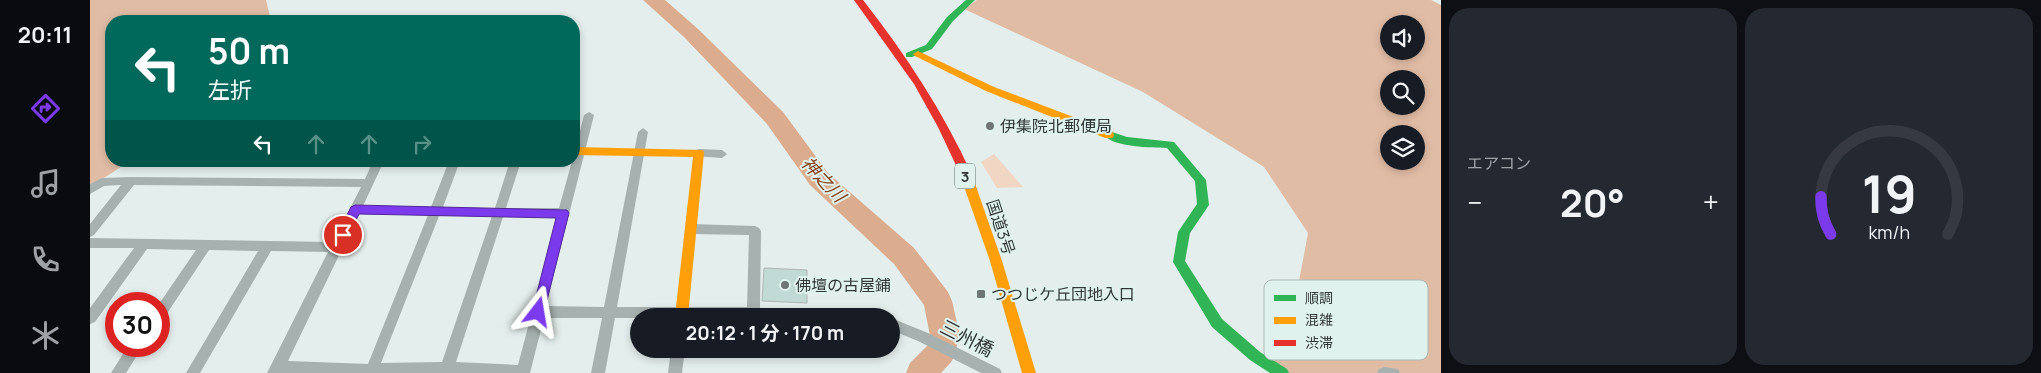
<!DOCTYPE html>
<html lang="ja">
<head>
<meta charset="utf-8">
<style>
  body { margin:0; font-family:Manrope,"Noto Sans JP",sans-serif; background:#242831; color:#f1f3f6; height:100vh; display:flex; flex-direction:column; font-size:19px; white-space:nowrap }
  * { box-sizing:border-box; margin:0 }
  p { font-size:16px; color:#9ea1a6 }
  .icon { flex:none; width:28px; height:28px; fill:none; stroke:currentColor; stroke-width:2; stroke-linecap:round; stroke-linejoin:round }
  .map { position:relative; flex:1; overflow:hidden }
  .side { display:flex; flex-direction:column; gap:8px; padding:8px; background:#0d0f14; width:600px }
  .side>* { flex:none }
  .guide { position:absolute; left:15px; top:15px; width:475px; height:152px; border-radius:20px; box-shadow:0 2px 8px #0003; background:#00695c; color:#fff; overflow:hidden }
  .fabs { position:absolute; left:1290px; top:15px; display:grid; gap:10px }
  .fabs a { display:grid; place-items:center; width:45px; height:45px; border-radius:50%; background:#171b24; box-shadow:0 2px 8px #0003; font-size:25px }
  .speed { position:absolute; left:15px; top:292px; display:flex; gap:10px; font-size:25px; font-weight:700; text-align:center }
  .speed>* { display:grid; place-content:center; width:65px; height:65px; border-radius:50%; background:#171b24; box-shadow:0 2px 8px #0003; line-height:1 }
  .speed .limit { border:8px solid #d22; background:#fff; color:#111 }
  .pin { position:absolute; display:grid; place-items:center; width:42px; height:42px; color:#fff; margin:-21px; border:2px solid #fff; border-radius:50%; box-shadow:0 1px 5px #0007 }
  .me { position:absolute; width:55px; margin:-28px; rotate:14deg; stroke-linejoin:round; filter:drop-shadow(0 0 4px #0008) }
  .turn { display:flex; align-items:center; gap:18px; height:105px; padding:0 20px; font-size:22px }
  .turn .icon { width:65px; height:65px; stroke-width:2.5 }
  .turn b { display:block; font-size:35px; line-height:42px }
  .lanes { display:flex; align-items:center; height:48px; padding:0 20px; background:#0003; justify-content:center; gap:25px; direction:ltr }
  .lanes .off { opacity:.35 }
  .big { font-size:38px; font-weight:700; line-height:1.1 }
  .side .widget { flex:1; display:flex; flex-direction:column; justify-content:center; gap:8px; min-width:0; padding:0 18px; border-radius:20px; background:#242831 }
  .side .dial { align-items:center; gap:0 }
  .dial svg { height:130px; overflow:visible; fill:none; stroke:#363941; stroke-width:7; stroke-linecap:round; text-anchor:middle }
  .dial text { fill:#f1f3f6; stroke:none }
  .heat { display:flex; justify-content:space-between; align-items:center; font-size:28px; direction:ltr }
  .side .tiles { flex:1; display:grid; gap:8px; grid-template-columns:repeat(2,1fr) }
  .trip { position:absolute; left:540px; top:308px; width:270px; height:50px; border-radius:25px; background:#171b24; box-shadow:0 2px 8px #0003; font-weight:700; line-height:50px; text-align:center }
  main { display:flex; flex:1; min-height:0 }
  .dock { display:flex; flex-direction:column; width:90px; justify-content:space-around; align-items:center; background:#090b0e; color:#9ea1a6 }
  .dock .icon { width:35px; height:35px }
  .dock .current { color:#7c3aed }
  .dock b { font-size:22px; color:#f1f3f6 }
  .map>svg:first-child { display:block }
  .green { fill:#f2d6c4 }
  .forest { fill:#e1bca5; fill-rule:evenodd }
  .lines { fill:none; stroke-linecap:round; stroke-linejoin:round }
  .river { fill:#dcac8e; fill-rule:evenodd }
  .building { fill:#c1dad6; stroke:#aeb5b4 }
  .street { fill:#a7b2b0; fill-rule:evenodd }
  .fast { fill:#30b455; fill-rule:evenodd }
  .slow { fill:#ff9f0a; fill-rule:evenodd }
  .jam { fill:#e5322d; fill-rule:evenodd }
  .route { fill:#7c3aed; stroke:#51269a }
  .poi-dot { fill:#6f7776; stroke:#e0f2ee; stroke-width:2 }
  .labels { text-anchor:middle; dominant-baseline:central; stroke-width:4; stroke-linejoin:round; paint-order:stroke }
  .shield { fill:#e0f2ee; stroke:#656f6d; stroke-width:1 }
  .shield-label { font-size:15px; font-weight:bold; fill:#303736 }
  .poi-label { font-size:16px; fill:#303736; stroke:#e0f2ee; text-anchor:start }
  .street-label { font-size:16px; fill:#303736; stroke:#e0f2ee }
  .water-label { font-size:18px; font-style:italic; fill:#864216; stroke:#e0f2ee }
  .near-street-label { font-size:19px; fill:#303736; stroke:#e0f2ee }
  .key { fill:#e0f2ee; stroke:#abbab7; stroke-width:1 }
  .key-label { font-size:14px; fill:#303736 }
</style>
</head>
<body>
<main>
<nav class="dock">
<b>20:11</b>
<svg class="icon current" aria-label="directions" viewBox="0 0 24 24"><path d="M12 3l9 9-9 9-9-9zM9 14v-3h6M13 9l2 2-2 2"/></svg>
<svg class="icon" aria-label="music" viewBox="0 0 24 24"><path d="M9 18V5l10-2v13"/><circle cx="6" cy="18" r="3"/><circle cx="16" cy="16" r="3"/></svg>
<svg class="icon" aria-label="phone" viewBox="0 0 24 24"><path d="M5 4h4l2 5-3 2q2 4 5 5l2-3 5 2v4C11 20 4 13 5 4z"/></svg>
<svg class="icon" aria-label="climate" viewBox="0 0 24 24"><path d="M12 3v18M4 7l16 10M4 17L20 7"/></svg>
</nav>
<div class="map">
<svg width="1351" height="373" viewBox="0 0 1351 373">
  <rect width="100%" height="100%" fill="#e4eeec"/>
  <polygon class="green" points="904,154 933,187 907,188 891,162"/>
  <g class="forest">
    <polygon points="0,0 176,0 181,21 21,21 21,161 40,161 0,187"/>
    <path d="M 887,0 L 1341,0 L 1351,5 L 1351,373 L 1180,373 L 1204,308 L 1218,233 L 1174,167 L 1053,92 L 874,9 ZM 1299,24 L 1326,24 L 1326,51 L 1299,51 ZM 1299,79 L 1326,79 L 1326,106 L 1299,106 ZM 1299,134 L 1326,134 L 1326,161 L 1299,161 Z"/>
  </g>
  <g class="lines">
    <polygon class="river" points="553,0 575,0 608,29 693,112 738,173 824,248 858,292 862,301 870,336 862,361 851,373 816,373 820,363 838,345 840,336 834,305 804,264 720,185 677,124 594,37"/>
  </g>
  <polygon class="building" points="674,268 717,270 717,303 672,301"/>
  <g class="lines">
    <g class="street">
      <path d="M 499,112 L 504,115 L 456,306 L 514,307 L 548,132 L 553,128 L 558,132 L 527,307 L 657,307 L 659,235 L 601,234 L 597,232 L 595,229 L 597,226 L 601,224 L 665,226 L 669,228 L 671,231 L 670,308 L 711,310 L 716,312 L 717,316 L 549,316 L 549,318 L 525,318 L 515,373 L 501,373 L 512,318 L 454,318 L 440,373 L 177,373 L 238,252 L 181,251 L 110,373 L 96,373 L 168,251 L 119,250 L 74,318 L 69,320 L 69,304 L 106,250 L 57,249 L 5,322 L 0,324 L 0,308 L 44,248 L 0,248 L 0,238 L 243,242 L 271,187 L 44,185 L 4,235 L 0,237 L 0,224 L 31,185 L 14,186 L 0,194 L 0,184 L 12,178 L 41,177 L 275,179 L 283,161 L 294,161 L 273,206 L 341,207 L 359,161 L 370,161 L 353,207 L 405,208 L 420,161 L 431,161 L 416,208 L 469,208 L 482,161 L 484,161 L 484,154 L 494,115 ZM 269,214 L 338,215 L 278,364 L 198,361 ZM 349,216 L 402,216 L 352,362 L 291,363 ZM 413,217 L 467,217 L 428,365 L 366,362 Z"/>
      <polygon points="609,149 632,150 637,154 632,158 605,156 604,153 605,150"/>
      <polygon points="801,318 838,333 910,369 912,373 891,373 828,341 801,330"/>
      <polygon points="38,346 53,346 36,373 21,373"/>
      <polygon points="581,349 595,349 592,373 578,373"/>
      <polygon points="1294,367 1308,369 1310,373 1287,373 1289,369"/>
    </g>
    <g class="fast">
      <polygon points="876,0 885,0 863,21 842,49 822,57 816,57 816,53 836,45 857,17"/>
      <path d="M 1019,131 L 1037,137 L 1084,142 L 1116,180 L 1119,205 L 1100,233 L 1095,261 L 1132,319 L 1170,352 L 1197,369 L 1199,373 L 1180,373 L 1160,360 L 1122,327 L 1083,262 L 1088,232 L 1107,204 L 1105,181 L 1077,148 C 1061,147 1025,148 1014,135 Z"/>
    </g>
    <g class="slow">
      <polygon points="828,51 904,87 1023,132 1024,135 1023,138 1015,138 896,91 825,56 823,54"/>
      <polygon points="484,147 613,150 614,153 598,316 585,316 603,157 484,155"/>
      <polygon points="876,171 882,175 912,261 946,373 932,373 900,261 870,175"/>
    </g>
    <path class="jam" d="M 764,0 L 773,0 C 816,55 853,111 882,175 L 880,178 L 872,178 L 848,127 L 824,84 Z"/>
  </g>
  <polygon class="route" points="265,205 477,210 479,213 453,316 448,317 444,316 442,312 466,218 269,214 257,238 249,238 247,235 261,207"/>
  <g class="poi-dot">
    <circle cx="900" cy="126" r="5"/>
    <circle cx="695" cy="285" r="5"/>
    <rect x="886" y="289" width="10" height="10" rx="2.5"/>
  </g>
  <g class="labels">
    <rect class="shield" x="865" y="163.5" width="20" height="25" rx="4"/>
    <g class="shield-label">
      <text x="875" y="176">3</text>
    </g>
    <g class="poi-label">
      <text x="910" y="126">伊集院北郵便局</text>
      <text x="705" y="285">佛壇の古屋鋪</text>
      <text x="901" y="294">つつじケ丘団地入口</text>
    </g>
    <g class="street-label">
      <text transform="translate(911 227) rotate(72)">国道3号</text>
    </g>
    <g class="water-label">
      <text transform="translate(734 179) rotate(47)">神之川</text>
    </g>
    <g class="near-street-label">
      <text transform="translate(877 338) rotate(27)">三州橋</text>
    </g>
  </g>
  <rect x="1174" y="280" width="164" height="80" rx="8" class="key"/>
  <rect x="1184" y="295" width="22" height="6" fill="#30b455"/>
  <rect x="1184" y="317" width="22" height="7" fill="#ff9f0a"/>
  <rect x="1184" y="340" width="22" height="6" fill="#e5322d"/>
  <g class="key-label">
    <text x="1215" y="303">順調</text>
    <text x="1215" y="325">混雑</text>
    <text x="1215" y="348">渋滞</text>
  </g>
</svg>
<div class="fabs">
<a><svg class="icon" aria-label="sound" viewBox="0 0 24 24"><path d="M4 9h4l5-4v14l-5-4H4zM17 9q2 3 0 6"/></svg></a>
<a><svg class="icon" aria-label="search" viewBox="0 0 24 24"><circle cx="10" cy="10" r="6"/><path d="M15 15l6 6"/></svg></a>
<a><svg class="icon" aria-label="layers" viewBox="0 0 24 24"><path d="M12 4l9 5-9 5-9-5zM3 14l9 5 9-5"/></svg></a>
</div>
<div class="speed"><div class="limit">30</div></div>
<div class="pin" style="left:253px;top:235px;background:#d93025"><svg class="icon" aria-label="arrive" viewBox="0 0 24 24"><path d="M6 21V4h12l-3 4 3 4H6"/></svg></div>
<svg class="me" style="left:448px;top:312px" viewBox="-20 -20 40 40"><path d="M0-17L14 15 0 8-14 15z" fill="#7c3aed" stroke="#fff" stroke-width="4"/></svg>
<div class="trip">20:12 · 1 分 · 170 m</div>
<div class="guide">
<div class="turn"><svg class="icon" aria-label="left" viewBox="0 0 24 24"><path d="M17 20v-9H6M10 6l-5 5 5 5"/></svg><div><b>50 m</b>左折</div></div>
<div class="lanes"><svg class="icon" aria-label="left" viewBox="0 0 24 24"><path d="M17 20v-9H6M10 6l-5 5 5 5"/></svg><svg class="icon off" aria-label="ahead" viewBox="0 0 24 24"><path d="M12 20V5M6 11l6-6 6 6"/></svg><svg class="icon off" aria-label="ahead" viewBox="0 0 24 24"><path d="M12 20V5M6 11l6-6 6 6"/></svg><svg class="icon off" aria-label="right" viewBox="0 0 24 24"><path d="M7 20v-9h11M14 6l5 5-5 5"/></svg></div>
</div>
</div>
<section class="side">
<div class="tiles">
<div class="widget"><p>エアコン</p>
<div class="heat"><a>−</a><b class="big">20°</b><a>+</a></div>
</div>
<div class="widget dial"><svg viewBox="0 0 100 80">
<path d="M14 69A42 42 0 1 1 86 69"/>
<path d="M14 69A42 42 0 0 1 8 46" stroke="#7c3aed"/>
<text x="50" y="56" font-size="32" font-weight="700">19</text>
<text x="50" y="72" font-size="11">km/h</text>
</svg></div>
</div>
</section>
</main>
</body>
</html>
